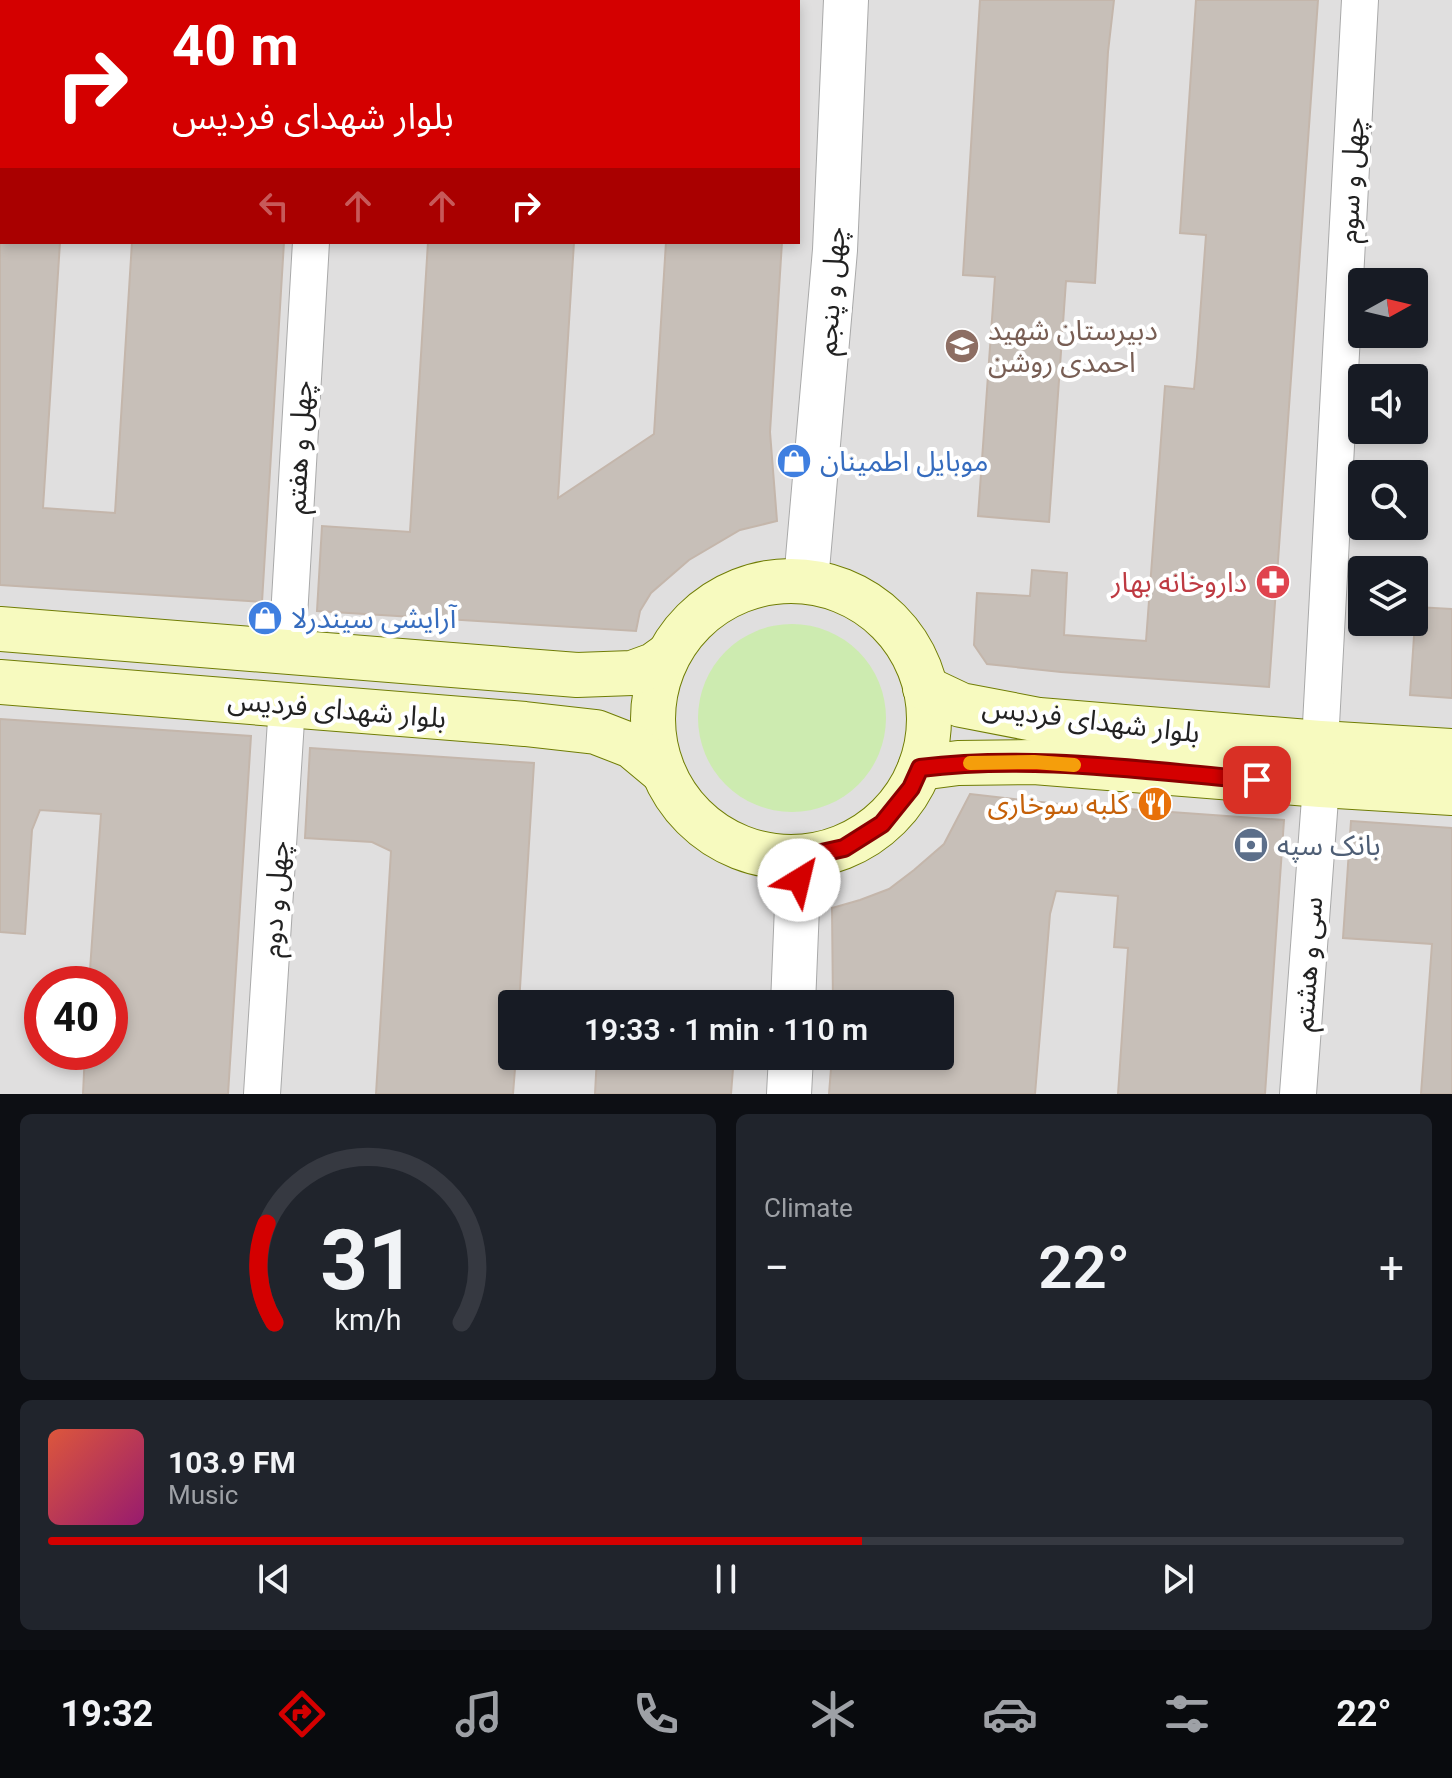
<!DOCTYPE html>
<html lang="en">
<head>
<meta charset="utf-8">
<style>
  body { margin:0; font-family:Roboto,"Noto Sans Arabic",sans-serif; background:#20242c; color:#f1f3f6; height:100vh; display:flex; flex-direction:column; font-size:30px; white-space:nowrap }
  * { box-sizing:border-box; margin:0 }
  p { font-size:26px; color:#9ea1a6 }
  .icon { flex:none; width:44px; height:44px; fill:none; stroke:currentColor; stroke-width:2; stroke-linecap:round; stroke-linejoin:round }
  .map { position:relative; height:1094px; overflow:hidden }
  .details { display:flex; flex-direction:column; gap:20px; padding:20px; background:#0d0f14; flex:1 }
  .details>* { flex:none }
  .banner { position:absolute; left:0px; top:0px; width:800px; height:244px; box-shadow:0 4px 12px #0003; background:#d40000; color:#fff; overflow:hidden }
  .needle { width:52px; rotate:82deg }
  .fabs { position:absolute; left:1348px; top:268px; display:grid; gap:16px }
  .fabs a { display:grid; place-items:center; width:80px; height:80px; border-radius:8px; background:#171b24; box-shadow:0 4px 12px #0003; font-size:40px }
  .speed { position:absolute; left:24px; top:966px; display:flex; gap:16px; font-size:40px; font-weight:700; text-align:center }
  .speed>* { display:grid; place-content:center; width:104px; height:104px; border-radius:50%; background:#171b24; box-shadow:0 4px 12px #0003; line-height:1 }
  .speed .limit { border:12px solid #d22; background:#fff; color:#111 }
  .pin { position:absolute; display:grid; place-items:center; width:68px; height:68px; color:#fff; margin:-34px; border-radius:16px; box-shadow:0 4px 12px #0006 }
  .me { position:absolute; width:88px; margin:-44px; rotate:36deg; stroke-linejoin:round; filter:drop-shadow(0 0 6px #0008) }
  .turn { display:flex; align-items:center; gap:28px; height:168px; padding:0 40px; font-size:36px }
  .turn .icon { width:104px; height:104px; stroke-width:2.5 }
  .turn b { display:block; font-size:56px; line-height:68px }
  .lanes { display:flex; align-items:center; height:76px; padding:0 40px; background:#0003; justify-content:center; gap:40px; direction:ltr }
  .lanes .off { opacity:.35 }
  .big { font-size:60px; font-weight:600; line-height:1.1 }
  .details .widget { flex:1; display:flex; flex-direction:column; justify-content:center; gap:12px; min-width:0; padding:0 28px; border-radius:12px; background:#20242c }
  .details .dial { align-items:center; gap:0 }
  .dial svg { height:208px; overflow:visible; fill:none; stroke:#363941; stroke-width:7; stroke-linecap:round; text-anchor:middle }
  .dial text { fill:#f1f3f6; stroke:none }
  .song { display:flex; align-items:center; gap:24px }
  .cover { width:96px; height:96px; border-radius:12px; background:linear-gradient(135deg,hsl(10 70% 55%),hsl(320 70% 35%)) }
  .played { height:8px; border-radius:4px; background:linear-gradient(90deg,#d40000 60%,#363941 60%) }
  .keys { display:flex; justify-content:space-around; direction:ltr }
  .heat { display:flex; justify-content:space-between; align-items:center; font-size:44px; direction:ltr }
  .details .tiles { flex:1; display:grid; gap:20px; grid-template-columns:1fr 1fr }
  .widget:last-child { grid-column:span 2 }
  .trip { position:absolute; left:498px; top:990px; width:456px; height:80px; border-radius:8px; background:#171b24; box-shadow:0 4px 12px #0003; font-weight:600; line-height:80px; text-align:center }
  .dock { display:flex; height:128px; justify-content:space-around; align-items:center; background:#090b0e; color:#9ea1a6 }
  .dock .icon { width:56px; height:56px }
  .dock .current { color:#d40000 }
  .dock b { font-size:36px; color:#f1f3f6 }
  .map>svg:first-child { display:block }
  .residential { fill:#e0dfdf; fill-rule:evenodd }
  .grass { fill:#cdebb0 }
  .building { fill:#c7bfb8; stroke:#c4b6ab; stroke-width:2 }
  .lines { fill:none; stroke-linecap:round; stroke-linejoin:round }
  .minor-casing { stroke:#a9a9a9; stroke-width:38 }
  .tertiary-casing { stroke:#a9a9a9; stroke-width:46 }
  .secondary-casing { stroke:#707d05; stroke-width:46 }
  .minor { stroke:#fff; stroke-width:36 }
  .tertiary { stroke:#fff; stroke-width:44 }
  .secondary { stroke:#f7fabf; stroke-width:44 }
  .route-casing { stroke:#8a0000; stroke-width:20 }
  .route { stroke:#d40000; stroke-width:14 }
  .slow { stroke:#f59e0b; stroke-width:14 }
  .labels { text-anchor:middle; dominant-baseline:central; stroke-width:8; stroke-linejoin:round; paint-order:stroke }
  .street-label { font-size:28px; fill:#222; stroke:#fff }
  .education-label { font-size:28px; fill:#785e54; stroke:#fff; text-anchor:start }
  .shop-label { font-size:28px; fill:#366cbe; stroke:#fff; text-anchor:start }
  .health-label { font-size:28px; fill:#be3a42; stroke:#fff; text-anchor:end }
  .food-label { font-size:28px; fill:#c56008; stroke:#fff; text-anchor:end }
  .service-label { font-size:28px; fill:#4e5e75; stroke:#fff; text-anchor:start }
</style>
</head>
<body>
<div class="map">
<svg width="1452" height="1094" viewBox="0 0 1452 1094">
  <rect width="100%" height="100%" fill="#f2efe9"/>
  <path class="residential" d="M 0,0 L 1452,0 L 1452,1094 L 0,1094 ZM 2,2 L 798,2 L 798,242 L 2,242 ZM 1362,282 L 1414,282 L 1414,334 L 1362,334 ZM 1362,378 L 1414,378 L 1414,430 L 1362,430 ZM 1362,474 L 1414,474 L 1414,526 L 1362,526 ZM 1362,570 L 1414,570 L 1414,622 L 1362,622 ZM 42,984 L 110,984 L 110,1052 L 42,1052 ZM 512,1004 L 940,1004 L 940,1056 L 512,1056 Z"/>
  <circle class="grass" cx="792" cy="718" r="94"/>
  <g class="building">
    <polygon points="980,0 1114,0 1108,52 1095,283 1066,281 1049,522 978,516 995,277 963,275"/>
    <polygon points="1196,0 1318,0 1269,687 1061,672 987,664 974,645 977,593 1030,596 1032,570 1067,573 1064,635 1146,641 1165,386 1194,389 1197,357 1206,235 1180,233"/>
    <polygon points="0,242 60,242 43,508 115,513 132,242 284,242 262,602 0,585"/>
    <polygon points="428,242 574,242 558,498 654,434 666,242 782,242 770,432 777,521 740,530 689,560 651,593 640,611 636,631 317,611 322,526 410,532"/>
    <polygon points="1416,607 1452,609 1452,698 1410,695"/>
    <polygon points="0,719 251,736 228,1094 83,1094 85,1052 110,1052 110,984 89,984 101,814 40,810 32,830 25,934 0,932"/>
    <polygon points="310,748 534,763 519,1004 512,1004 512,1056 516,1056 513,1094 376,1094 391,851 372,842 305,838"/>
    <polygon points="970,794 1059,804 1284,820 1265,1094 1118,1094 1128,948 1114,947 1118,896 1056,891 1050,914 1035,1094 829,1094 832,1056 940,1056 940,1004 833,1004 832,908 860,900 889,889 914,870 944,844"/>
    <polygon points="1351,821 1452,828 1452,1094 1421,1094 1432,944 1343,938"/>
    <polygon points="597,1056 734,1056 731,1094 595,1094"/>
  </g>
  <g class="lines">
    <g class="minor-casing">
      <g id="minor">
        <polyline points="326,2 326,0"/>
        <polyline points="287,651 311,242"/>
        <polyline points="1320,743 1360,0"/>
        <polyline points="262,1094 287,705"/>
        <polyline points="1298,1094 1321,785"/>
      </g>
    </g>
    <g class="tertiary-casing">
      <g id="tertiary">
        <polyline points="806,581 835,250 846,0"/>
        <polyline points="793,1004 799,858"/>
        <polyline points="789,1094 791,1056"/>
      </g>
    </g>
    <g class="secondary-casing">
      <g id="secondary">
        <circle cx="791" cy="719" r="138"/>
        <polyline points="0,629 577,675 632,673 654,665 668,655"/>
        <polyline points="0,682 525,724 596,732 632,746 662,771"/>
        <polyline points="925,688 961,705 1039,720 1320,743 1452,751"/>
        <polyline points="920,768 958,763 1034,762 1321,785 1452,793"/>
      </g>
    </g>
    <use href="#minor" class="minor"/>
    <use href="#tertiary" class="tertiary"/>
    <use href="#secondary" class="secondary"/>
  </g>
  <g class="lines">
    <g class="route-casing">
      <path id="route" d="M 799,880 L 799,858 L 844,848 L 882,824 L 911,788 L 920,768 C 1032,754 1145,771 1257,780"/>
    </g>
    <use href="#route" class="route"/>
    <polyline class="slow" points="970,763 1034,762 1074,765"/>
  </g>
  <defs>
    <g id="school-disc" transform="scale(1.8)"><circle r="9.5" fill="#8d6e63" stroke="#fff"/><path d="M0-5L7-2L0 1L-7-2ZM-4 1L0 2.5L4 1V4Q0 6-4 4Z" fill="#fff"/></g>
    <g id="shop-disc" transform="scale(1.8)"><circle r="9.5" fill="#3f7fe0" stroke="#fff"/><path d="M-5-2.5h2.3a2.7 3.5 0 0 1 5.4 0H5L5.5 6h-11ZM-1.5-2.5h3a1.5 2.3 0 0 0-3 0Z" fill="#fff"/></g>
    <g id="pharmacy-disc" transform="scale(1.8)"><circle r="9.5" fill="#e0444e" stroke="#fff"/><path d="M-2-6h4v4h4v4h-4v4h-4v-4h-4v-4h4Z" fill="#fff"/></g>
    <g id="restaurant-disc" transform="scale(1.8)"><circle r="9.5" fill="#e8710a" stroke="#fff"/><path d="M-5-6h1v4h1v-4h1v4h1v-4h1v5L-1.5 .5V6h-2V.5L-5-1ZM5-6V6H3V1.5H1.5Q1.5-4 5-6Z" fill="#fff"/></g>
    <g id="bank-disc" transform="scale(1.8)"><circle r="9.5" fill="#5c6f8a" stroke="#fff"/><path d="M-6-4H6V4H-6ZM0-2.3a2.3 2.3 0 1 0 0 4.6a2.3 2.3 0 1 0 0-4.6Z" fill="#fff"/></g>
  </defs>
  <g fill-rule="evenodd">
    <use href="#school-disc" x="962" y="346"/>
    <use href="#shop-disc" x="794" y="461"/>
    <use href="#pharmacy-disc" x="1273" y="582"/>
    <use href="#shop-disc" x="265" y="618"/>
    <use href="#restaurant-disc" x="1155" y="804"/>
    <use href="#bank-disc" x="1251" y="845"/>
  </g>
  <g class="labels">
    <g class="street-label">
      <text transform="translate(1351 180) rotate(-87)">چهل و سوم</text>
      <text transform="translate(831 291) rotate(-86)">چهل و پنجم</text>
      <text transform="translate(299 447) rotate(-87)">چهل و هفتم</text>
      <text transform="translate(337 709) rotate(5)">بلوار شهدای فردیس</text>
      <text transform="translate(1091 720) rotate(7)">بلوار شهدای فردیس</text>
      <text transform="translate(275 899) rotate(-86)">چهل و دوم</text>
      <text transform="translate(1308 964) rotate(-86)">سی و هشتم</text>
    </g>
    <g class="education-label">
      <text x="988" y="330">دبیرستان شهید<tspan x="988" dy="32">احمدی روشن</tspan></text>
    </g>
    <g class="shop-label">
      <text x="820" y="461">موبایل اطمینان</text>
      <text x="291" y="618">آرایشی سیندرلا</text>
    </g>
    <g class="health-label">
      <text x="1247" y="582">داروخانه بهار</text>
    </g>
    <g class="food-label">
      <text x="1129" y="804">کلبه سوخاری</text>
    </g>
    <g class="service-label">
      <text x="1277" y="845">بانک سپه</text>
    </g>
  </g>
</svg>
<div class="fabs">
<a><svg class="needle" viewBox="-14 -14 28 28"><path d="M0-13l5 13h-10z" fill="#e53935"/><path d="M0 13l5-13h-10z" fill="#9ea1a6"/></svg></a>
<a><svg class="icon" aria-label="sound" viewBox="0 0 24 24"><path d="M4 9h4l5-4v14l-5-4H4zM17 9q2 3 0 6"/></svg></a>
<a><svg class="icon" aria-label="search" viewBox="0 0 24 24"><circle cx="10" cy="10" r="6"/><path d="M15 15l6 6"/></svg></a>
<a><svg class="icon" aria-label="layers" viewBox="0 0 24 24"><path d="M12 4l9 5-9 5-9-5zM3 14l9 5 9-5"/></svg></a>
</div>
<div class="speed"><div class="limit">40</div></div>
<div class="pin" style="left:1257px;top:780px;background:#d93025"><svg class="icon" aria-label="arrive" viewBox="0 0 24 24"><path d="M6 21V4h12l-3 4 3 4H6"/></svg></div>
<svg class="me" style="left:799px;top:880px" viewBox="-20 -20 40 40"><circle r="19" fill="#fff"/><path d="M0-13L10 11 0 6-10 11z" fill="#d40000"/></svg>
<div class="trip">19:33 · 1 min · 110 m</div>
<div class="banner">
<div class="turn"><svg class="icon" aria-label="right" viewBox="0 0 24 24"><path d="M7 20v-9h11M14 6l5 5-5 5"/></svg><div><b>40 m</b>بلوار شهدای فردیس</div></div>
<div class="lanes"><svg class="icon off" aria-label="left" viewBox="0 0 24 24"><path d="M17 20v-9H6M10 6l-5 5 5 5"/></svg><svg class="icon off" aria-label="ahead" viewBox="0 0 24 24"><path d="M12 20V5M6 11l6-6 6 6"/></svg><svg class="icon off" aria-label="ahead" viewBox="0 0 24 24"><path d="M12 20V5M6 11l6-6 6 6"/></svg><svg class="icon" aria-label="right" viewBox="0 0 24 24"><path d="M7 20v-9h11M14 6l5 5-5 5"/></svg></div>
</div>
</div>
<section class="details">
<div class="tiles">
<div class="widget dial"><svg viewBox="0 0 100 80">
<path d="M14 69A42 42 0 1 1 86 69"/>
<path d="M14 69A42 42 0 0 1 11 31" stroke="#d40000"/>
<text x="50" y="56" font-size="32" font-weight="700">31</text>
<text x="50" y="72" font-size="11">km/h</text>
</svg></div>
<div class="widget"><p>Climate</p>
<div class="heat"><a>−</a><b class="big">22°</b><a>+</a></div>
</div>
<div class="widget">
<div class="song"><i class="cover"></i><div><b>103.9 FM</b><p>Music</p></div></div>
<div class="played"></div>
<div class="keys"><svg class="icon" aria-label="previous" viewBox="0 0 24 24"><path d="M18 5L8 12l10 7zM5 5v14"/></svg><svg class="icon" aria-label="pause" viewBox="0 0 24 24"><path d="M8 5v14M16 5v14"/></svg><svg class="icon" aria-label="next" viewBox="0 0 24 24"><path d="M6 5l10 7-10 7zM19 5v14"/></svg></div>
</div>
</div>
</section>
<nav class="dock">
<b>19:32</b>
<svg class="icon current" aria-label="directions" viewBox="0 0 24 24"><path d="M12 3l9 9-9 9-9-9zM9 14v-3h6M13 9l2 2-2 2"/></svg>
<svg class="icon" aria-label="music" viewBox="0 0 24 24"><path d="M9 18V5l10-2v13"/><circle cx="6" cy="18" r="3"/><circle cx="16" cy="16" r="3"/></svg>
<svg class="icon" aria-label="phone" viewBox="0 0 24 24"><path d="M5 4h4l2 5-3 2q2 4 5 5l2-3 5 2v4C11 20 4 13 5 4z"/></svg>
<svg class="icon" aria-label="climate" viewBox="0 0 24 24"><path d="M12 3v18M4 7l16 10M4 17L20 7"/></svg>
<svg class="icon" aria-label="car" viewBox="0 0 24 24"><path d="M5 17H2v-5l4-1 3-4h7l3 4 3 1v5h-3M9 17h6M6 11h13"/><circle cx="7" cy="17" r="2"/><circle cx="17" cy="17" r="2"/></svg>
<svg class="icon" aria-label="filters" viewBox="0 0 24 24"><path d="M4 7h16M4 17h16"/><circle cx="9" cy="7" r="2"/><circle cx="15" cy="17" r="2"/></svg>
<b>22°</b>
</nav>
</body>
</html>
